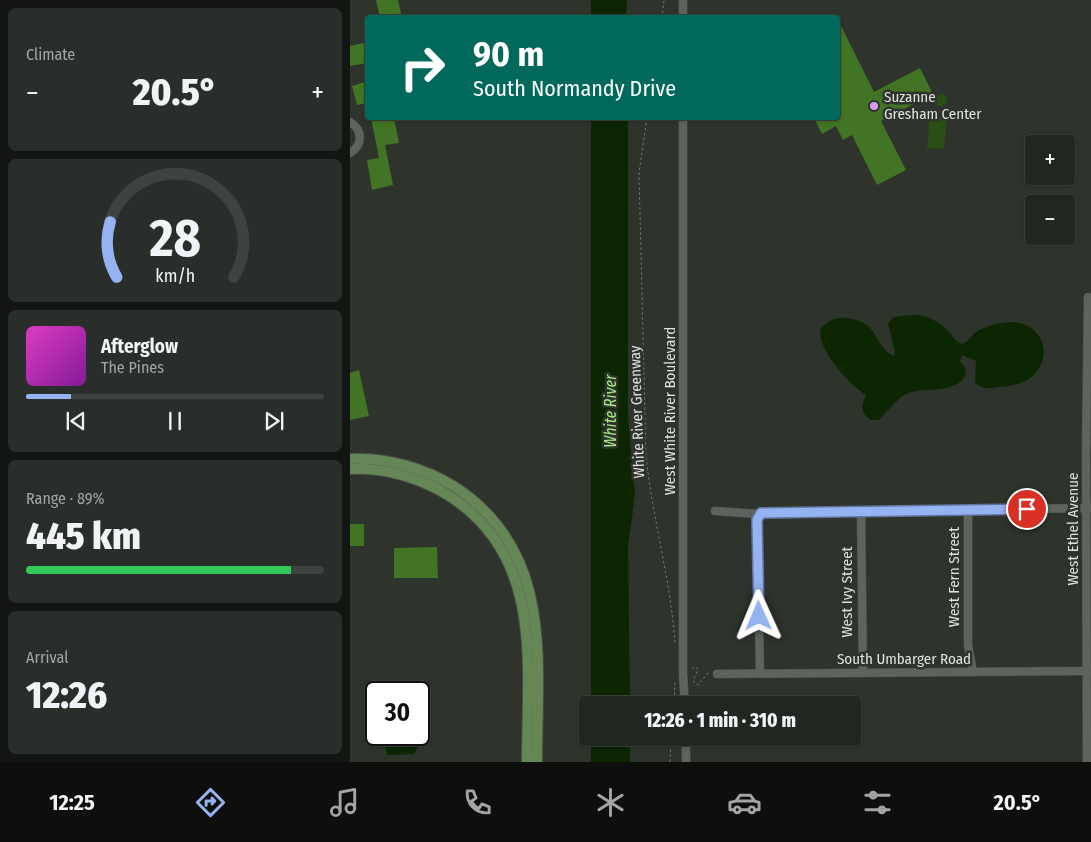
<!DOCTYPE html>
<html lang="en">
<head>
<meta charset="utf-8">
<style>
  body { margin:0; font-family:"Fira Sans Condensed",sans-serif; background:#2a2e2a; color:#f1f3f6; height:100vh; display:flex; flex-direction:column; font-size:19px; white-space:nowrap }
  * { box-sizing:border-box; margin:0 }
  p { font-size:16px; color:#a2a5a5 }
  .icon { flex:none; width:28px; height:28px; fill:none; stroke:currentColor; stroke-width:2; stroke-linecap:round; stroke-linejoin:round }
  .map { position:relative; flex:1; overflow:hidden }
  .drawer { display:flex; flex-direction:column; gap:8px; padding:8px; background:#131512; width:350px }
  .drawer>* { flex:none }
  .banner { position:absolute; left:15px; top:15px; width:475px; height:105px; border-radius:5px; box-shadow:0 1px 4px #0004,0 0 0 1px #3f433f; background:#00695c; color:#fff; overflow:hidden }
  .buttons { position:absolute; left:675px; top:135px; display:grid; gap:10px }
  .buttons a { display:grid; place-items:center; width:50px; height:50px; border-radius:5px; background:#222621; box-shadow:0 1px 4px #0004,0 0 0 1px #3f433f; font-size:25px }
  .speed { position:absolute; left:15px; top:681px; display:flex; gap:10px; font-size:25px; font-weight:700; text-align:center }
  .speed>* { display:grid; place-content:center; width:65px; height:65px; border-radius:50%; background:#222621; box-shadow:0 1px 4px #0004,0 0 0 1px #3f433f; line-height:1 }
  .speed .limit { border:2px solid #111; border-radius:8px; background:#fff; color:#111 }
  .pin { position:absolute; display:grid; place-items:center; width:42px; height:42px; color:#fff; margin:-21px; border:2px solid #fff; border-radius:50%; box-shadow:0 1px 5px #0007 }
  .me { position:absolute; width:55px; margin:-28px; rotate:359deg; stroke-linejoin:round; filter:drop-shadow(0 0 4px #0008) }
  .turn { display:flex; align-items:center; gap:18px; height:105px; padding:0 25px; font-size:22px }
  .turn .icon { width:65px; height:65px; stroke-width:2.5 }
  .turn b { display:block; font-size:35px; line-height:42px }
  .big { font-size:38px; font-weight:800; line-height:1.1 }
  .drawer .tile { flex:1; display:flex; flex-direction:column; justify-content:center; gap:8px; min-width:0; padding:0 18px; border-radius:8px; background:#2a2e2a }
  .drawer .dial { align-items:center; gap:0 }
  .dial svg { height:130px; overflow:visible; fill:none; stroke:#3f433f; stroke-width:7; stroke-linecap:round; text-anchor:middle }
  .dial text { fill:#f1f3f6; stroke:none }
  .song { display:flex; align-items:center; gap:15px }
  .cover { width:60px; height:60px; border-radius:8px; background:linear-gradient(135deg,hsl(310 70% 55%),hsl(290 70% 35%)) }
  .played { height:5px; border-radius:2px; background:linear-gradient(90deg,#95b2f1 15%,#3f433f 15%) }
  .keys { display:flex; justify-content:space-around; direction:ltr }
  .heat { display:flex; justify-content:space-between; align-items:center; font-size:28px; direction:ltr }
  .charge { height:8px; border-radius:4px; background:linear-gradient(90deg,#34c759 89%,#3f433f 0) }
  .trip { position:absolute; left:229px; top:696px; width:282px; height:50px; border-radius:5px; background:#222621; box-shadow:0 1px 4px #0004,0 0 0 1px #3f433f; font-weight:800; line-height:50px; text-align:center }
  .tabs { display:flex; height:80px; justify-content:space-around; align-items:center; background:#0e0f0d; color:#a2a5a5 }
  .tabs .icon { width:35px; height:35px }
  .tabs .on { color:#95b2f1 }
  .tabs b { font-size:22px; color:#f1f3f6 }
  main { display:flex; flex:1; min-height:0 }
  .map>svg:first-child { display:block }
  .green { fill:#2a4f14 }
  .water { fill:#0b2600 }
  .building { fill:#417424 }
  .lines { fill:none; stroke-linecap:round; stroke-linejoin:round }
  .minor-casing { stroke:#4a4f48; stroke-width:9 }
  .major-casing { stroke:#4a4f48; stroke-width:12 }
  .path { stroke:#737771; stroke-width:1; stroke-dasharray:2.5 2.5; stroke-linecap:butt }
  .minor { stroke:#5e645c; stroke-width:8 }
  .major { stroke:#658755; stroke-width:10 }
  .route-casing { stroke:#61749d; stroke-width:12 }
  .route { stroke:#95b2f1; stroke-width:9 }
  .poi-dot { fill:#db99f5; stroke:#2e332c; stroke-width:2 }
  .labels { text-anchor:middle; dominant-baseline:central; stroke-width:5; stroke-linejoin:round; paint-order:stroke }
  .poi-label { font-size:15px; fill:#dfe2dd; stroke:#2e332c; text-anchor:start }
  .street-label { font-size:15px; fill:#dfe2dd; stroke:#2e332c }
  .water-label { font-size:16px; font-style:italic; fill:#a5eb82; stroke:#2e332c }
</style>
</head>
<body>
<main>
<section class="drawer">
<div class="tile"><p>Climate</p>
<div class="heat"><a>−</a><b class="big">20.5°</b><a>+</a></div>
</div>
<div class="tile dial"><svg viewBox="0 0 100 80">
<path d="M14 69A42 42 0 1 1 86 69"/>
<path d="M14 69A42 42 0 0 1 10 35" stroke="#95b2f1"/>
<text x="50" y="56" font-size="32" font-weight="700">28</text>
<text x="50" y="72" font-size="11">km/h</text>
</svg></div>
<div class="tile">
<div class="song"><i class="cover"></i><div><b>Afterglow</b><p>The Pines</p></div></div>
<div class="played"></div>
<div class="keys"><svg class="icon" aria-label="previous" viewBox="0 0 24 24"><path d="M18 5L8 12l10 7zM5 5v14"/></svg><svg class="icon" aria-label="pause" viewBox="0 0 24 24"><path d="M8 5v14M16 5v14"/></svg><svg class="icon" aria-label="next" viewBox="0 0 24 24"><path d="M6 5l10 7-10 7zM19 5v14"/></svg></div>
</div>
<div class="tile"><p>Range · 89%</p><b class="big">445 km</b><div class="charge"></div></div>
<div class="tile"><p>Arrival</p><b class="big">12:26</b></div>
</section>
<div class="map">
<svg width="741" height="762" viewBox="0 0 741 762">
  <rect width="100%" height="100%" fill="#2e332c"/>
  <g class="green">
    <circle cx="591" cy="100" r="6"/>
    <polygon points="580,114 597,115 594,149 577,148"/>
  </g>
  <g class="water">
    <polygon points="241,0 277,0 276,17 241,17"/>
    <polygon points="241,118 278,118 278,417 285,495 278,546 280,705 241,705"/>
    <path d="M 564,315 C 579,316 589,321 600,333 C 604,338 605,341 612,344 C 619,342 620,336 626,332 C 635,326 651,322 663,322 C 689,324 703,349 687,371 C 679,383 662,386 649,387 C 639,388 632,390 625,382 L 626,361 L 612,355 L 610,361 L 615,368 L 616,375 C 604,396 572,385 554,395 C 550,397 535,413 531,418 L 528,420 L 521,420 C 510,413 511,405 516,395 C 500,385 465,348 471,328 C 477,321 487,317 496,318 C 532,322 521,345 544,356 L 545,352 L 538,323 L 544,317 Z"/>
    <polygon points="35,735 64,735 69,744 64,754 38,755 35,747"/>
    <rect x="241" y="738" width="39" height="24"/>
  </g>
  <g class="building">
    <polygon points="26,0 48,0 52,18 30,18"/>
    <polygon points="488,20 524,92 570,68 583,94 531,121 556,170 527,185 502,135 493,140 486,126 472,134 464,118 488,118 488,87 490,86 488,81"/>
    <polygon points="18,42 18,63 0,66 0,46"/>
    <polygon points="18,81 18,103 7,105 2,86"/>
    <polygon points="21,118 44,118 49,143 35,145 43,185 22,190 17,160 29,158"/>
    <polygon points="9,370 19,416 0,420 0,373"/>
    <rect x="0" y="524" width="14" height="22"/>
    <polygon points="87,547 88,578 44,578 44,548"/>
  </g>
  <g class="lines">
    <g class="minor-casing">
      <g id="minor">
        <polyline points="333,0 333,18"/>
        <polyline points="333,118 333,675 335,705"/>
        <path d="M 0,122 C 13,130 13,145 0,153"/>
        <polyline points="618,510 618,645 623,672"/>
        <polyline points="365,511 409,514 414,512 741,508"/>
        <polyline points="511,512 513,673"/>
        <polyline points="409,514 407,520 410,673"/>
        <polyline points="367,674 739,671"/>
        <polyline points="336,738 336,762"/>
        <polyline points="737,762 736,454 738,297"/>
      </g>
    </g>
    <g class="major-casing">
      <g id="major">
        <path d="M 0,459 C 36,457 74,468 105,487 C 204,552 187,659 187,762"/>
        <path d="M 0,469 C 35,467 72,478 101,497 C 194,558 177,665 177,762"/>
      </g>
    </g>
    <g class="path">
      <polyline points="312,18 314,0"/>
      <path d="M 297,118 L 289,173 L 296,455 C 302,518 321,580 325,644"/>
      <polyline points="342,669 345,667 348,669 343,681 348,685 359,672"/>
      <polyline points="324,705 325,681"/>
      <polyline points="320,762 321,738"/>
    </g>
    <use href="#minor" class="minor"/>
    <use href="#major" class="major"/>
  </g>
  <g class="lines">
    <g class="route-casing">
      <polyline id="route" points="409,616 407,520 411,513 677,509"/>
    </g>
    <use href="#route" class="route"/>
  </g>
  <circle class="poi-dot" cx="524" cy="106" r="5"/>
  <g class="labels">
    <g class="poi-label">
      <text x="534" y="97">Suzanne<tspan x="534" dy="17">Gresham Center</tspan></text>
    </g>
    <g class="street-label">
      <text transform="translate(320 411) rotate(-90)">West White River Boulevard</text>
      <text transform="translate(287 412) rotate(-92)">White River Greenway</text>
      <text transform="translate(723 529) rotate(-90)">West Ethel Avenue</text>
      <text transform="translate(604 577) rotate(-90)">West Fern Street</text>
      <text transform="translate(497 592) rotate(-90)">West Ivy Street</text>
      <text x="554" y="659">South Umbarger Road</text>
    </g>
    <g class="water-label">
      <text transform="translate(260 411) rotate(-90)">White River</text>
    </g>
  </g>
</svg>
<div class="buttons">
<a>+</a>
<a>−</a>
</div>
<div class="speed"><div class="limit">30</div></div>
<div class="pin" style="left:677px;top:509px;background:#d93025"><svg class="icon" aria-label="arrive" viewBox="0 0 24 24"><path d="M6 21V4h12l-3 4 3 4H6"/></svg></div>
<svg class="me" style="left:409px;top:616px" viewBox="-20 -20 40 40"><path d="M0-17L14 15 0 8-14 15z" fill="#95b2f1" stroke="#fff" stroke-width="4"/></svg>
<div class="trip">12:26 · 1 min · 310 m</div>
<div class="banner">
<div class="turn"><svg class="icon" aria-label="right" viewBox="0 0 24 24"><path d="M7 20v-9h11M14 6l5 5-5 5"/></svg><div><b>90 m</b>South Normandy Drive</div></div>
</div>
</div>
</main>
<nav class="tabs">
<b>12:25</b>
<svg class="icon on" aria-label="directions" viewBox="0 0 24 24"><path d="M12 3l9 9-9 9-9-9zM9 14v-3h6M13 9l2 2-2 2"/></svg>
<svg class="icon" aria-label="music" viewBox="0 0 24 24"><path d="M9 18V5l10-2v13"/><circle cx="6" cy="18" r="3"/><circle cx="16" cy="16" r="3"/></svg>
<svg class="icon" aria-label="phone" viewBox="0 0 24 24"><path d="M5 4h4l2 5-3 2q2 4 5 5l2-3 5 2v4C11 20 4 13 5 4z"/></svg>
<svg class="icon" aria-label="climate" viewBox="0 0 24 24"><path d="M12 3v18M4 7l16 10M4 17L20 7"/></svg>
<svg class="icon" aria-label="car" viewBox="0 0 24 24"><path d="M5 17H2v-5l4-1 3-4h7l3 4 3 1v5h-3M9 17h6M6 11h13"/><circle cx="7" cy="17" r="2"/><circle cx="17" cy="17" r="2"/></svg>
<svg class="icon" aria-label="filters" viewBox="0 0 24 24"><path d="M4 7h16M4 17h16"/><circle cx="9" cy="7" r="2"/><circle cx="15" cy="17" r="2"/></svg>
<b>20.5°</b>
</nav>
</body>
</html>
